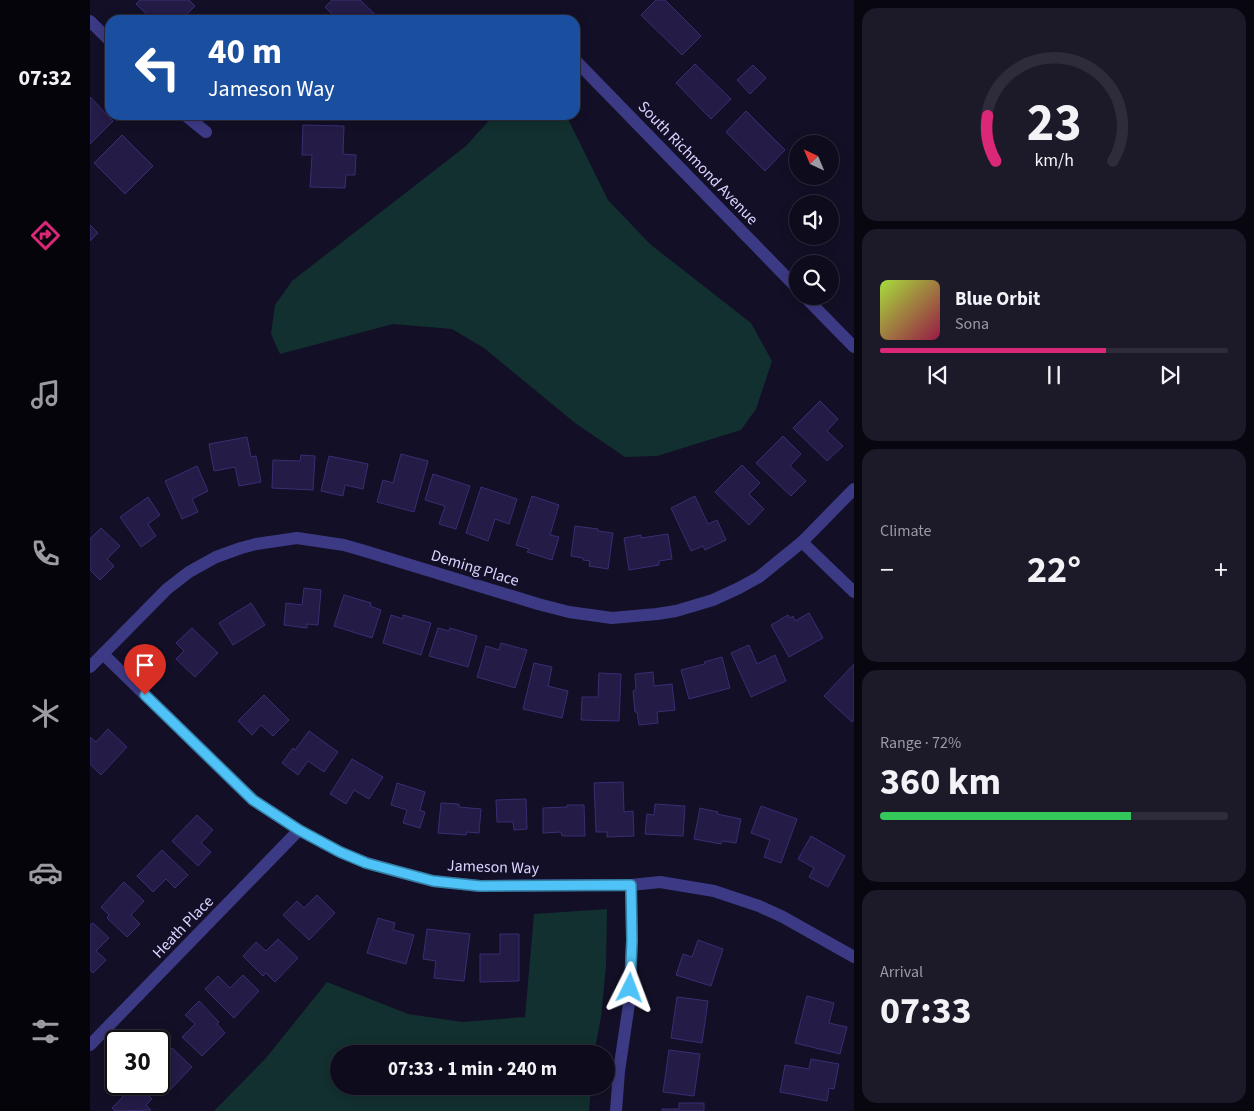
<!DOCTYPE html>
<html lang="en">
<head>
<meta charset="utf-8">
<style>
  body { margin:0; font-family:"Source Sans 3",sans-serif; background:#1c1929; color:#f1f3f6; height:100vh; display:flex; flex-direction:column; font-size:19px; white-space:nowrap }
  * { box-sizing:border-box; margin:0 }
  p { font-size:16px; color:#9b9ba3 }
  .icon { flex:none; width:28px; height:28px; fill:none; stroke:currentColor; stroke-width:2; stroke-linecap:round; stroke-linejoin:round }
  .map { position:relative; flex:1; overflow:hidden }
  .side { display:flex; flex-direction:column; gap:8px; padding:8px; background:#08060f; width:400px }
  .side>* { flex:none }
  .top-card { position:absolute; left:15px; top:15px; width:475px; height:105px; border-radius:15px; box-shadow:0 2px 12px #0003,0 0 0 1px #2e2b3b; background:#1a4fa0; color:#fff; overflow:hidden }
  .needle { width:32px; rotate:316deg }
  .buttons { position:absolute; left:699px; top:135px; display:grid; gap:10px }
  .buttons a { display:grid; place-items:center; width:50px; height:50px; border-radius:50%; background:#0e0b1c; box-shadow:0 2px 12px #0003,0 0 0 1px #2e2b3b; font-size:25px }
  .speed { position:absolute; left:15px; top:1030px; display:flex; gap:10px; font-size:25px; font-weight:700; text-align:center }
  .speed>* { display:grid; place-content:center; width:65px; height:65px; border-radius:50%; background:#0e0b1c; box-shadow:0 2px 12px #0003,0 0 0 1px #2e2b3b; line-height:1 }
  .speed .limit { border:2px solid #111; border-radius:8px; background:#fff; color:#111 }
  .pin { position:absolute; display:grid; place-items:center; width:42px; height:42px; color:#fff; margin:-51px -21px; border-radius:50% 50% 50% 0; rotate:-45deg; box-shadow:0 0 5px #0007 }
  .pin .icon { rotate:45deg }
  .me { position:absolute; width:55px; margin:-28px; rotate:3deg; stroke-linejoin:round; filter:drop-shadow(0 0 4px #0008) }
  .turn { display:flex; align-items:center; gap:18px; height:105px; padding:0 20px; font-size:22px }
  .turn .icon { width:65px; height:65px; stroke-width:2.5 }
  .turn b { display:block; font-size:35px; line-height:42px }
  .big { font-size:38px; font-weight:700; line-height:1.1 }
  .side .widget { flex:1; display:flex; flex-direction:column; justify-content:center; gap:8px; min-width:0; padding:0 18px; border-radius:15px; background:#1c1929 }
  .side .dial { align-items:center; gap:0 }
  .dial svg { height:130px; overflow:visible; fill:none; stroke:#2e2b3b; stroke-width:7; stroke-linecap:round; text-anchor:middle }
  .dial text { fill:#f1f3f6; stroke:none }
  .song { display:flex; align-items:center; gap:15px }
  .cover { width:60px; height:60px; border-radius:8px; background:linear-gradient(135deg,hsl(80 70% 55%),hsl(340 70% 35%)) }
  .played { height:5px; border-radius:2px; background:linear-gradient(90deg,#db2777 65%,#2e2b3b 65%) }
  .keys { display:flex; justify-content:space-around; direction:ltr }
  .heat { display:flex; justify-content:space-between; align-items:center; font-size:28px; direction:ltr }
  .charge { height:8px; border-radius:4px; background:linear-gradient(90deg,#34c759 72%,#2e2b3b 0) }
  .trip { position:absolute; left:240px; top:1045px; width:285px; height:50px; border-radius:25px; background:#0e0b1c; box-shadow:0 2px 12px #0003,0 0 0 1px #2e2b3b; font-weight:700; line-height:50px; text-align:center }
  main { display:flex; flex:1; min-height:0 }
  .menu { display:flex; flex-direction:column; width:90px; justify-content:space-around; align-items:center; background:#06040b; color:#9b9ba3 }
  .menu .icon { width:35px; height:35px }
  .menu .selected { color:#db2777 }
  .menu b { font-size:22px; color:#f1f3f6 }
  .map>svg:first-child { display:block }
  .green { fill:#12302f }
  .building { fill:#241b47; stroke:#3b2d73 }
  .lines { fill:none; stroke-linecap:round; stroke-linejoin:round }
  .street { stroke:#3d3a85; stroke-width:12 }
  .route-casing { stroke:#337fa1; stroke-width:12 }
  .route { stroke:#4fc3f7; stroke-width:9 }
  .labels { text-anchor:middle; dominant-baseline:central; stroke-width:5; stroke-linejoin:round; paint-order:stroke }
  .street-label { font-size:16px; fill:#d9d4ff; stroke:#130f26 }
</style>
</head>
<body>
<main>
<nav class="menu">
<b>07:32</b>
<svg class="icon selected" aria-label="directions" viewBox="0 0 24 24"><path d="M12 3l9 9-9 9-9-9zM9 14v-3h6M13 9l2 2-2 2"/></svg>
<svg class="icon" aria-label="music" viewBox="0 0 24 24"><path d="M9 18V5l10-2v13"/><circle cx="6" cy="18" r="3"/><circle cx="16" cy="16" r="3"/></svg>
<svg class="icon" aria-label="phone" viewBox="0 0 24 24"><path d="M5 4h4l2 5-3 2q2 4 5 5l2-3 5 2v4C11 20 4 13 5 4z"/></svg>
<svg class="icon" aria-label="climate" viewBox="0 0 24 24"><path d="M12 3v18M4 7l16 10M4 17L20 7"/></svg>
<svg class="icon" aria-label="car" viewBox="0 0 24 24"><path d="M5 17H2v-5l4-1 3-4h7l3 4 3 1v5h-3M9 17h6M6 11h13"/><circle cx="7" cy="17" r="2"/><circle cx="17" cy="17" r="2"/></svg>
<svg class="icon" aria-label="filters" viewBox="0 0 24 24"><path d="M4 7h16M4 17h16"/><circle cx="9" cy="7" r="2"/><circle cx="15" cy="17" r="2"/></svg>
</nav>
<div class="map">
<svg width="764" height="1111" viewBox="0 0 764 1111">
  <rect width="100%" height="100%" fill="#130f26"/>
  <g class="green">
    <polygon points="404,115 476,115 518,200 560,244 661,323 682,361 666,409 651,430 567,456 535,457 485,423 394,348 362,329 303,324 190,354 181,334 185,305 202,281 376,146"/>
    <polygon points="517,909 516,966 511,1017 504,1054 249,1054 249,1086 501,1086 499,1111 124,1111 176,1058 237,982 318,1014 372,1022 435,1017 444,914"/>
  </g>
  <g class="building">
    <polygon points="50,0 99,0 105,6 91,20 63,20 46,4"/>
    <polygon points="242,0 270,0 291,20 248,20 235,7"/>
    <polygon points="566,0 575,0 611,36 592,55 551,15"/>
    <polygon points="605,64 641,99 621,119 586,83"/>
    <polygon points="663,65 676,78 660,94 647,80"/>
    <polygon points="0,97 23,121 0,144"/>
    <polygon points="656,111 695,150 675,171 636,132"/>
    <polygon points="213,125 254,126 253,154 266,155 265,175 256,175 255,188 220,187 222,155 212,155"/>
    <polygon points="32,135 63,166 35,194 4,163"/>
    <polygon points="0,225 8,233 0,241"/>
    <polygon points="730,401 748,419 737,431 753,446 737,461 703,428"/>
    <polygon points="693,436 711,454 700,466 716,481 701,496 666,463"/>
    <polygon points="157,437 161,457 166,456 171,482 149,486 145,467 124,471 119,444"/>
    <polygon points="311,454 338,461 324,512 287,502 293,480 303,483"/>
    <polygon points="211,455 225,456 223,490 182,488 183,460 210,461"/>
    <polygon points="239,456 278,464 273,489 255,485 253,496 231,491"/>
    <polygon points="652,465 670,483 659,494 674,509 659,525 625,492"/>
    <polygon points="107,466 118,491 102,499 108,512 92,519 75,481"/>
    <polygon points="343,474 380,486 366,529 349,524 355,506 335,500"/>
    <polygon points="391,487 427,499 419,524 405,519 398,541 376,533"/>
    <polygon points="442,496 469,505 460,535 469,537 462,560 437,552 439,549 426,545"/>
    <polygon points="605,496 618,524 627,520 636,540 615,550 613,546 601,551 581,508"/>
    <polygon points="58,497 70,515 58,524 66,536 51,547 30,517"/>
    <polygon points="485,526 508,529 508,531 523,533 518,569 499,566 500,561 493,560 493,558 481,556"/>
    <polygon points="11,528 30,546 17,559 24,566 10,580 0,570 0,539"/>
    <polygon points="578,534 582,559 569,561 569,565 539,570 534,538 551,535 551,538"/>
    <polygon points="214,588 231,590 228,625 217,624 217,628 194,625 196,603 212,605"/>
    <polygon points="254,595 281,603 280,606 291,610 282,638 244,626"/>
    <polygon points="161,603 175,625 143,645 129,623"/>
    <polygon points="719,613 733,638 699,657 681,625 698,615 700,618 703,616 705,621"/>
    <polygon points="301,615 313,619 313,615 341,623 331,655 293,643"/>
    <polygon points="102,628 128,653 105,677 86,659 94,651 86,643"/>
    <polygon points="348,628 359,631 360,628 387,636 378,667 339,656"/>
    <polygon points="411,643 437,650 425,688 387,677 396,646 409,650"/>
    <polygon points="659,645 667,664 685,655 696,681 661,697 641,653"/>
    <polygon points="632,657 640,688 599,699 591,670 615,664 614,662"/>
    <polygon points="444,663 462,667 458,686 478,691 472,718 433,709"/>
    <polygon points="764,664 764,720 762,722 734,696"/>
    <polygon points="563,672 564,686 582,684 585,710 567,712 568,723 549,725 547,712 545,712 543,691 546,690 545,674"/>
    <polygon points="509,673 531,674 529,721 491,720 492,697 508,697"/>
    <polygon points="174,695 199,720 183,736 171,725 162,735 148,721"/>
    <polygon points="18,729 37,747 11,775 0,764 0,737 6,742"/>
    <polygon points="219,731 248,752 234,772 218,761 208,775 192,763 203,748 205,750"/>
    <polygon points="262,759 293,777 279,799 264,790 256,804 240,794"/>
    <polygon points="533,782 534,812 543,811 544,836 517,837 517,832 506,832 504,783"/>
    <polygon points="307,783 335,792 330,810 335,812 330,828 313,823 317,810 301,805"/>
    <polygon points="436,799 437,829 424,830 423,822 407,822 406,800"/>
    <polygon points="351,803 369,804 369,807 391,809 389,833 377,832 376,835 348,833"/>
    <polygon points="565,804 595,806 593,836 555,834 557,814 564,815"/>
    <polygon points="477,805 494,805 495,836 472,836 471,832 453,833 453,808 477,807"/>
    <polygon points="671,806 707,819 691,863 674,857 680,840 661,833"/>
    <polygon points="610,808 628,812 627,814 651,819 646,843 632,841 631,844 604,839"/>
    <polygon points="107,815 123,830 111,843 121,852 108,866 82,841"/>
    <polygon points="721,836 755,856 738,887 719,877 724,868 708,859"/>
    <polygon points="72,850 98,875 85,888 76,879 63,892 47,876"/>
    <polygon points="34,882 54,901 41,915 50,924 37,937 17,918 19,915 11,907"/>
    <polygon points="227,895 245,913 219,940 193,915 207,901 214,908"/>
    <polygon points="288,918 305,923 303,930 324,935 316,964 277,953"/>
    <polygon points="3,923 19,938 6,951 16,960 3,973 0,970 0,925"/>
    <polygon points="337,929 380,934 374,981 344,978 346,961 333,959"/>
    <polygon points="410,934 429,934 429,981 390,982 390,954 410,954"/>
    <polygon points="188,939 208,958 185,982 176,973 173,976 153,956 166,942 176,951"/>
    <polygon points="608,940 633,949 621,986 586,975 593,954 602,957"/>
    <polygon points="153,975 169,991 144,1018 115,989 128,976 140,988"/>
    <polygon points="717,996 744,1003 739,1023 757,1027 750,1054 705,1043"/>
    <polygon points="587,997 618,1001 612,1043 581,1038"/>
    <polygon points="109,1001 129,1022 127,1024 135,1033 112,1056 92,1037 105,1024 95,1015"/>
    <polygon points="82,1048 102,1067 79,1091 70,1082 67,1085 66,1084 69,1084 69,1059 70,1060"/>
    <polygon points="579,1050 610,1054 604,1096 573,1092"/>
    <polygon points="721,1059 749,1064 744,1089 739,1088 737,1101 690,1092 695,1065 719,1069"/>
    <polygon points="32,1084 47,1084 62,1099 56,1105 61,1110 25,1111 22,1108 33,1097 26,1090"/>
    <polygon points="589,1103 614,1103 614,1111 572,1111 572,1109 589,1109"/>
  </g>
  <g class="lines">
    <g class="street">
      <polyline points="0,21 20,41"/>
      <polyline points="485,60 708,289"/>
      <polyline points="95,115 116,132"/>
      <polyline points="714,296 764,347"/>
      <polyline points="712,542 764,592"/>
      <polyline points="13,654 163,800 209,830 250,852 277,863 305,871 343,881 390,886 541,885 570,882 624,891 669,906 693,917 764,957"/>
      <polyline points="0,667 77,589 99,572 126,557 151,548 166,544 207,538 254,545 278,552 448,604 479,612 522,618 567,614 586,611 623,600 649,588 669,577 712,542 764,489"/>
      <polyline points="0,1045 209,830"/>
      <polyline points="526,1111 529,1071 539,1004 542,940 541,885"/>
    </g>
  </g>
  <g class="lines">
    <g class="route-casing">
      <polyline id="route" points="55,695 163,800 209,830 250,852 276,863 343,881 390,886 541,885 542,940 540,988"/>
    </g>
    <use href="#route" class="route"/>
  </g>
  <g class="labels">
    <g class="street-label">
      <text transform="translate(608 163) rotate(46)">South Richmond Avenue</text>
      <text transform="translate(385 568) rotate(17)">Deming Place</text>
      <text transform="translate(403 867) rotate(2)">Jameson Way</text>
      <text transform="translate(93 927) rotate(-46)">Heath Place</text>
    </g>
  </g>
</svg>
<div class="buttons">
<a><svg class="needle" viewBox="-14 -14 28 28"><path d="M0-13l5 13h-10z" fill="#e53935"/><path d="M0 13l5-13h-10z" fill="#9b9ba3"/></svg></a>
<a><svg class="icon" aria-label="sound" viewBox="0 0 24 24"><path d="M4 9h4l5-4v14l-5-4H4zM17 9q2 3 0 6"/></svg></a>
<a><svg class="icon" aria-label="search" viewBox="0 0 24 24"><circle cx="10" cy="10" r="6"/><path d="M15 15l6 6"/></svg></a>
</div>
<div class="speed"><div class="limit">30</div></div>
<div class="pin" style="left:55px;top:695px;background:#d93025"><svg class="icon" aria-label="arrive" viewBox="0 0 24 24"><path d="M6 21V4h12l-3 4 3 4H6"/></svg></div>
<svg class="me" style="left:540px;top:988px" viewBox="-20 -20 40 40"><path d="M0-17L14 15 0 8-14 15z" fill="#4fc3f7" stroke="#fff" stroke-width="4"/></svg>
<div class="trip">07:33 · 1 min · 240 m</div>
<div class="top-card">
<div class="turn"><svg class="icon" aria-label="left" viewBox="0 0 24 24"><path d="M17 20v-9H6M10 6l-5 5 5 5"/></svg><div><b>40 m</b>Jameson Way</div></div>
</div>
</div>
<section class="side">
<div class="widget dial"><svg viewBox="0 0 100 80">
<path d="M14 69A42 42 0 1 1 86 69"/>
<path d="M14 69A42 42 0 0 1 9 41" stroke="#db2777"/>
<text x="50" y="56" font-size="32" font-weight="700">23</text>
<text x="50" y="72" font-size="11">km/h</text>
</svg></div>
<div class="widget">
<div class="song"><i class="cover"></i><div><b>Blue Orbit</b><p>Sona</p></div></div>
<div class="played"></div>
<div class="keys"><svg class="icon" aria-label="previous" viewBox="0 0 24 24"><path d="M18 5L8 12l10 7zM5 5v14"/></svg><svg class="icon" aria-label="pause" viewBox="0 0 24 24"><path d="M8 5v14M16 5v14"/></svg><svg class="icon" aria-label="next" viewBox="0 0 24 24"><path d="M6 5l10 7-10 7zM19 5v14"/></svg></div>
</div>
<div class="widget"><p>Climate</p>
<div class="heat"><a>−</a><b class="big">22°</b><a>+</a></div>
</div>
<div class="widget"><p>Range · 72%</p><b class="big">360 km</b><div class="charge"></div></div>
<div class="widget"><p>Arrival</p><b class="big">07:33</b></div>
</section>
</main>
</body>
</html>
